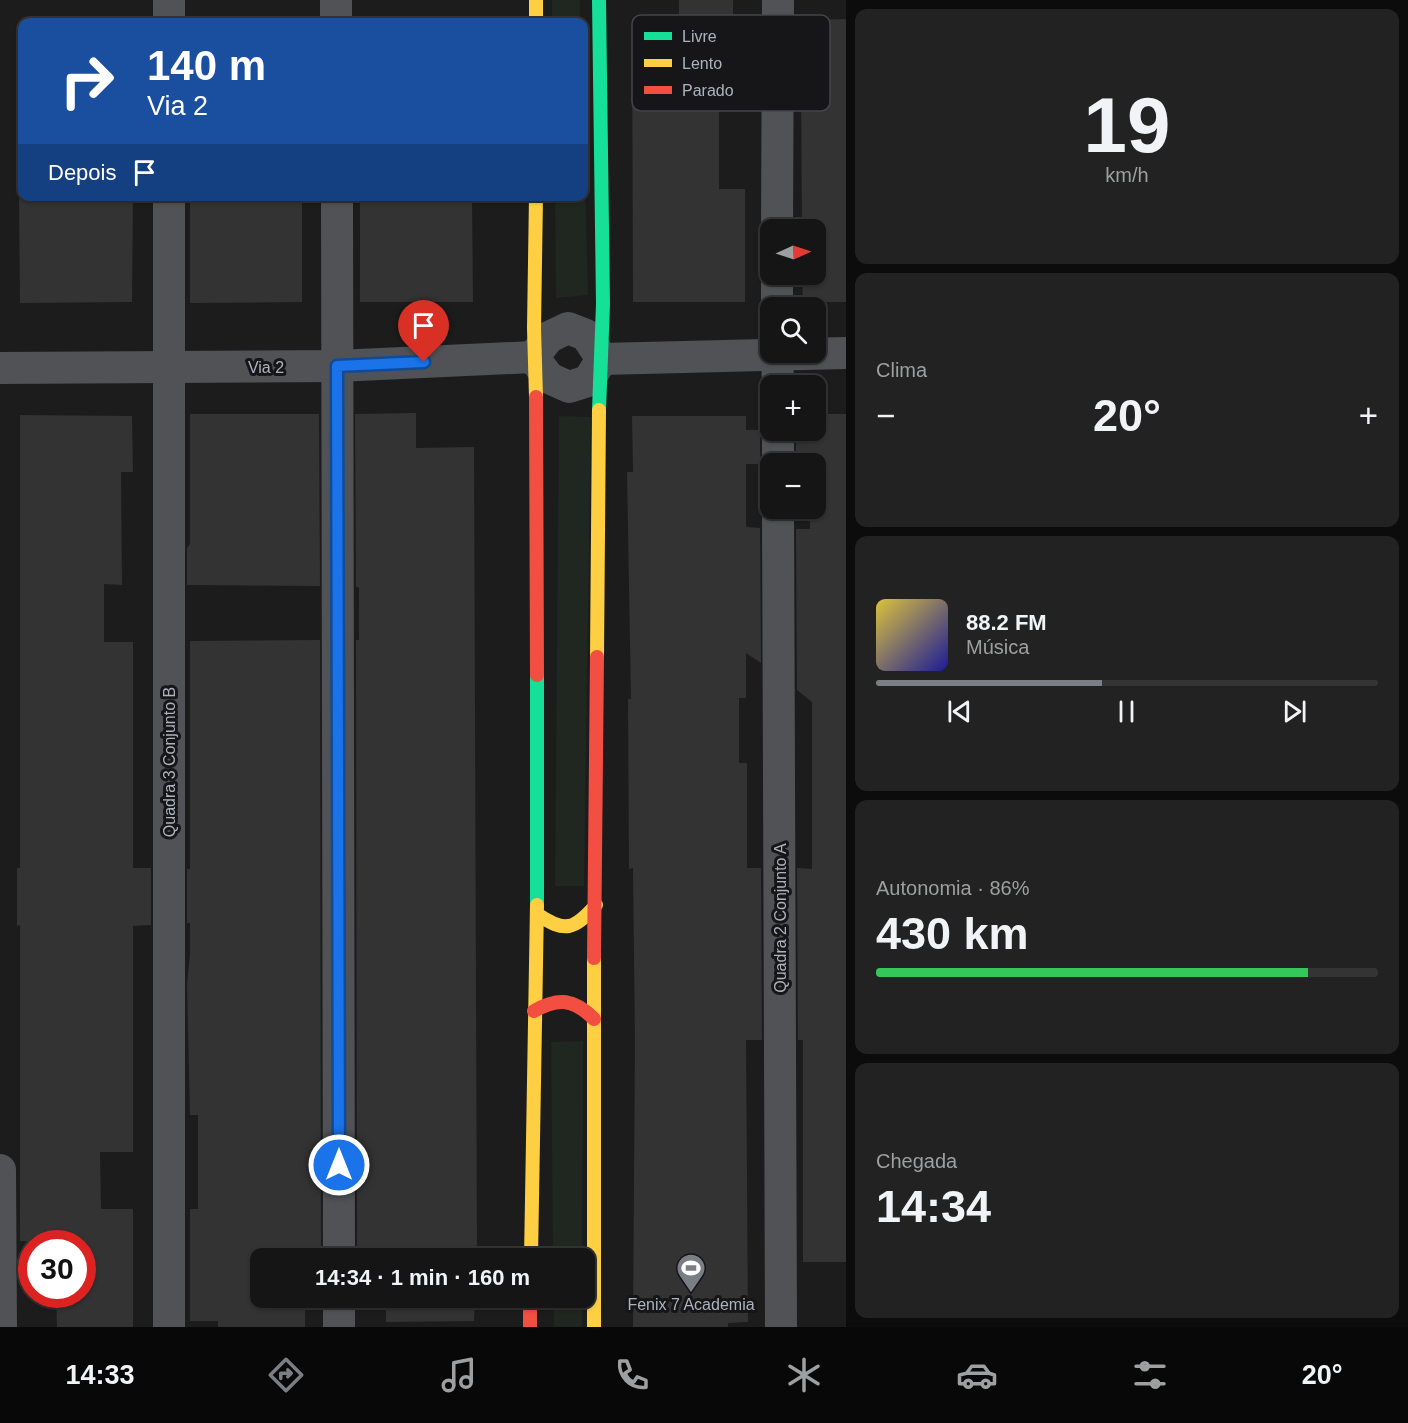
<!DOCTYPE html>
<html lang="pt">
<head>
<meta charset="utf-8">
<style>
  body { margin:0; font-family:Arial,sans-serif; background:#222; color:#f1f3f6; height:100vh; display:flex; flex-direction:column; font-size:22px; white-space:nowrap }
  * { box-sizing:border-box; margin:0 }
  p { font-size:20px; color:#9d9fa0 }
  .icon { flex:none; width:33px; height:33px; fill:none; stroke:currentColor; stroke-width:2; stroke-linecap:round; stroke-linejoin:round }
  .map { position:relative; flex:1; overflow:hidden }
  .drawer { display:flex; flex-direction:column; gap:9px; padding:9px; background:#0c0c0c; width:562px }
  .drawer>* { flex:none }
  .hud { position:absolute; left:18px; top:18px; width:570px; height:183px; border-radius:12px; box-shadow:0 2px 4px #0004,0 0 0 2px #343434; background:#1a4fa0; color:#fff; overflow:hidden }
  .needle { width:39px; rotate:87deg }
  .buttons { position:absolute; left:760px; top:219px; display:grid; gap:12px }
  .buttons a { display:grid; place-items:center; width:66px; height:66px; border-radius:12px; background:#151515; box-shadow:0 2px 4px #0004,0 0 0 2px #343434; font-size:30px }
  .speed { position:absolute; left:18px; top:1230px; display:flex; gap:12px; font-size:30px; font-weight:700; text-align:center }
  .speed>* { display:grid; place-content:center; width:78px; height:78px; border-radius:50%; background:#151515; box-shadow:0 2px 4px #0004,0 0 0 2px #343434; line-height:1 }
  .speed .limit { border:9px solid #d22; background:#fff; color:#111 }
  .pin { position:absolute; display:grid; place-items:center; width:51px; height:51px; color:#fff; margin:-62px -26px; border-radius:50% 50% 50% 0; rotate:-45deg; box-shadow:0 0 6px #0007 }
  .pin .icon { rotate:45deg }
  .me { position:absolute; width:66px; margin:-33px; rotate:0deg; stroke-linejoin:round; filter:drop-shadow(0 0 4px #0008) }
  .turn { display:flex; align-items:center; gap:21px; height:126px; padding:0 30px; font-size:27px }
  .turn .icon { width:78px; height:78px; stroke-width:2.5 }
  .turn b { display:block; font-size:42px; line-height:51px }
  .then { display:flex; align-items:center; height:57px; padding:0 30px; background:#0003; gap:12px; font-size:22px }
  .big { font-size:45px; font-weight:600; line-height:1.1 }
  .drawer .card { flex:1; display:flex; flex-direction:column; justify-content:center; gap:9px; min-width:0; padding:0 21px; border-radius:12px; background:#222 }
  .drawer .dial { align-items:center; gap:0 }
  .dial b { font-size:78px; line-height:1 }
  .song { display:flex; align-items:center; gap:18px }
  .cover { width:72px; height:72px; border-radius:9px; background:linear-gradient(135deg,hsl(50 70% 55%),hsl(240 70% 35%)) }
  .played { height:6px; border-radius:3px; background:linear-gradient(90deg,#7a7e85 45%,#343434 45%) }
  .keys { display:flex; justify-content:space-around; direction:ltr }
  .heat { display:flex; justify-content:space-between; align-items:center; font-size:33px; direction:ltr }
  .charge { height:9px; border-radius:4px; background:linear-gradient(90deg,#34c759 86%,#343434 0) }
  .trip { position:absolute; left:250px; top:1248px; width:345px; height:60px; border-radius:12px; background:#151515; box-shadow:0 2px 4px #0004,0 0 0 2px #343434; font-weight:600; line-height:60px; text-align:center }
  .tab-bar { display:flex; height:96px; justify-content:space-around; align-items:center; background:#080808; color:#9d9fa0 }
  .tab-bar .icon { width:42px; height:42px }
  .tab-bar .selected { color:#7a7e85 }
  .tab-bar b { font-size:27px; color:#f1f3f6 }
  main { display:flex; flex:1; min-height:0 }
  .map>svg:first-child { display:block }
  .green { fill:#1f2720 }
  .building { fill:#333334 }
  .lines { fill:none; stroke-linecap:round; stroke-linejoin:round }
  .street { stroke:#505255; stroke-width:32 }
  .fast { stroke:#16e098; stroke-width:14 }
  .slow { stroke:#ffcf43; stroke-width:14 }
  .jam { stroke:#f24e42; stroke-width:14 }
  .route-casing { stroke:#114b97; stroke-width:15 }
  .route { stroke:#1a73e8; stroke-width:10 }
  .labels { text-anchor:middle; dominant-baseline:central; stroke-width:6; stroke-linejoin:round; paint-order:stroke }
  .street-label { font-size:16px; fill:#adb3bd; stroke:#161619 }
  .poi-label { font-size:16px; fill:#adb3bd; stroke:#161619 }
  .key { fill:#161619; stroke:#43454a; stroke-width:1.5 }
  .key-label { font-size:16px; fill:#adb3bd }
</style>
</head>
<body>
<main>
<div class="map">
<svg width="846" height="1327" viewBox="0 0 846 1327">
  <rect width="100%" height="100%" fill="#1c1c1c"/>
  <g class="green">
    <rect x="552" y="0" width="28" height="22"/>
    <polygon points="584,138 588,295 556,298 555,197 584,196"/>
    <polygon points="559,416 591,417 584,886 555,886"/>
    <polygon points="583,1041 582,1258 553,1258 551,1042"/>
    <rect x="554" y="1298" width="28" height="29"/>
  </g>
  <g class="building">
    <polygon points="679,0 733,0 733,76 719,76 719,189 745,189 745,302 633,302 632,19 679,19"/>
    <polygon points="846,19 846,302 803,302 802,274 816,274 816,230 802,230 801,75 810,75 810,20"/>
    <polygon points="19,196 133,196 132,302 20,303"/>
    <polygon points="190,196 302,196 302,302 190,303"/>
    <polygon points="360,196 472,196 473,302 360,302"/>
    <polygon points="416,413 416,448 474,447 477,1258 357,1258 356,640 359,640 359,587 356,587 355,414"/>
    <polygon points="190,414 319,414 320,586 187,585 187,548 190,544"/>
    <polygon points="816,414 846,414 846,1262 803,1262 803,1040 798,1040 797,868 812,869 812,702 797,690 796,529 810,529 810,508 816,508 816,464 796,464 796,430 816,430"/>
    <polygon points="20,415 132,416 133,472 121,472 122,585 104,584 104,642 133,642 133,868 151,868 151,925 133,926 133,1152 100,1152 101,1209 133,1209 133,1327 57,1327 56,1294 82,1294 82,1244 20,1241 20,925 17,926 17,868 20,868"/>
    <polygon points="632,416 746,416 746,430 760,430 760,464 746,464 746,527 760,528 761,663 746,653 746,698 739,698 739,763 747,763 747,868 761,868 762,1040 746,1040 748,1322 728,1323 728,1327 633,1327 635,1041 633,868 629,869 628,699 631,699 627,472 633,472"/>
    <polygon points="320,640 321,1258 261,1258 261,1298 305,1298 305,1327 218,1327 218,1321 190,1321 190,1209 198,1209 198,1115 190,1115 187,984 190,954 190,923 187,923 187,869 190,869 190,641"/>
    <polygon points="386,1298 475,1298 474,1321 386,1322"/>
  </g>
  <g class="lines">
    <g class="street">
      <polyline points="336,0 336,22"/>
      <polyline points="169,22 169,0"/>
      <polyline points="169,196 169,1327"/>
      <polyline points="337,196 339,1258"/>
      <polyline points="777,230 778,0"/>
      <polyline points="777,308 777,274"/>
      <polyline points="777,352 778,386"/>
      <polyline points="533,357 549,337 568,328 586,335 602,359"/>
      <polyline points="533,357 549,378 569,387 588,381 602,359"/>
      <polyline points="602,359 846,353"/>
      <polyline points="0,368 337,366 533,357"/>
      <polyline points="778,430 778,464"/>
      <polyline points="778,508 781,1327"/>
      <polyline points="0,1170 1,1327"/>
      <polyline points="339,1298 339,1327"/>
    </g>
    <g class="fast">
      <polyline points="599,410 603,304 599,0"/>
      <polyline points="537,675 537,905"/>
    </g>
    <g class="slow">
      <polyline points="536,0 536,22"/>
      <polyline points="536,196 534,328 536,397"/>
      <polyline points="597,657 599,410"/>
      <path d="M 537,914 C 565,933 574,930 596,905"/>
      <polyline points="531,1258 537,905"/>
      <polyline points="594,1327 594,958"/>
    </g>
    <g class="jam">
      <polyline points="536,397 537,675"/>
      <polyline points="594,958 597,657"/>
      <path d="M 534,1011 C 559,997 574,999 594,1019"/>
      <polyline points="530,1298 530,1327"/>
    </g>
  </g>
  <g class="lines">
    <g class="route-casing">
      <polyline id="route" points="339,1165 337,366 424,362"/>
    </g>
    <use href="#route" class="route"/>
  </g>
  <defs>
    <g id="stadium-pin" transform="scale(1.5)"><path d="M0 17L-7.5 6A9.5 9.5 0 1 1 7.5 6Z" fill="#7a7e85" stroke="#161619"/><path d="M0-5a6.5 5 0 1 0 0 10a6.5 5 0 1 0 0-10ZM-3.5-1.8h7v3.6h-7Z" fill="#fff"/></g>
  </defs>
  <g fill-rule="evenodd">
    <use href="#stadium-pin" x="691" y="1268"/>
  </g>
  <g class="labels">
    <g class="street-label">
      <text x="266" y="367">Via 2</text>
      <text transform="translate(169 762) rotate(-90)">Quadra 3 Conjunto B</text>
      <text transform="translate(780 918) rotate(-90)">Quadra 2 Conjunto A</text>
    </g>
    <g class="poi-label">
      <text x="691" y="1304">Fenix 7 Academia</text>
    </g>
  </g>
  <rect x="632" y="15" width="198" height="96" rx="9" class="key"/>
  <rect x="644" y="32" width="28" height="8" fill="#16e098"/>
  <rect x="644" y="59" width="28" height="8" fill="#ffcf43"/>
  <rect x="644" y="86" width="28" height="8" fill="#f24e42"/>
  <g class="key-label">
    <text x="682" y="42">Livre</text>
    <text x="682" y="69">Lento</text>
    <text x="682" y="96">Parado</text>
  </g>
</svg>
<div class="buttons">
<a><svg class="needle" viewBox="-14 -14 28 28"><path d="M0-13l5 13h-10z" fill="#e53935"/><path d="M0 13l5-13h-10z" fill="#9d9fa0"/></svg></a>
<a><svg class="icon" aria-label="search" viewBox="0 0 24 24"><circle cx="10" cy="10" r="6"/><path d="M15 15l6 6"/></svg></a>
<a>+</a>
<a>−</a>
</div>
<div class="speed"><div class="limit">30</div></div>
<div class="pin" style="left:424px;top:362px;background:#d93025"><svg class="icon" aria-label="arrive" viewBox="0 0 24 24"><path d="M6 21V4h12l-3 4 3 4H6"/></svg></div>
<svg class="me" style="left:339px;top:1165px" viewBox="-20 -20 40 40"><circle r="17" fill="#1a73e8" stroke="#fff" stroke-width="3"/><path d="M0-11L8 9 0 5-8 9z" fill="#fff"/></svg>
<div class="trip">14:34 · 1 min · 160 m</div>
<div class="hud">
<div class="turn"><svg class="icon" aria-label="right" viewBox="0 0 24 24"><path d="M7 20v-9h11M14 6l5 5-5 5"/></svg><div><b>140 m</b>Via 2</div></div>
<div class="then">Depois<svg class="icon" aria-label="arrive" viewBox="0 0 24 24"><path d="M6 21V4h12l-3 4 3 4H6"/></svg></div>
</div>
</div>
<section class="drawer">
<div class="card dial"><b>19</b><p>km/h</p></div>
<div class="card"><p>Clima</p>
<div class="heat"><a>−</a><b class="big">20°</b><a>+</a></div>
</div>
<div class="card">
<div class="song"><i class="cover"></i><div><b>88.2 FM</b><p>Música</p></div></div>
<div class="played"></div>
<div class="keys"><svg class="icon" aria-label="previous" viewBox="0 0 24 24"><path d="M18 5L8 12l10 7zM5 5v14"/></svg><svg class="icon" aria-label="pause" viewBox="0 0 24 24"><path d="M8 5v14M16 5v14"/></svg><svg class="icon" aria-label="next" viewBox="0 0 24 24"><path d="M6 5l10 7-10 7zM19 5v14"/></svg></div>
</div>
<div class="card"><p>Autonomia · 86%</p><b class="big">430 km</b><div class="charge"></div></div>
<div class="card"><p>Chegada</p><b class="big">14:34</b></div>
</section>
</main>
<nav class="tab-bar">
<b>14:33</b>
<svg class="icon selected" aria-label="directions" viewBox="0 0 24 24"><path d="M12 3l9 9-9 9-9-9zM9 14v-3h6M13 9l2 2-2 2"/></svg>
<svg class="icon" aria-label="music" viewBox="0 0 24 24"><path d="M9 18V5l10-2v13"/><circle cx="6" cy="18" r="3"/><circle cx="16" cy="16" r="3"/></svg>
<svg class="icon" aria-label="phone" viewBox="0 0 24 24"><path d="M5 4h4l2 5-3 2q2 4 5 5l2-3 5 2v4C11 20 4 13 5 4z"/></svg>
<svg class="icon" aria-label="climate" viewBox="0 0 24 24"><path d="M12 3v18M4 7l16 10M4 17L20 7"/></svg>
<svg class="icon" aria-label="car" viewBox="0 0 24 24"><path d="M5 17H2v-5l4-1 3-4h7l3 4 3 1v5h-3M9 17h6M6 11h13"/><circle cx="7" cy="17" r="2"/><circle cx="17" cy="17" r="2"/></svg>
<svg class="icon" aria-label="filters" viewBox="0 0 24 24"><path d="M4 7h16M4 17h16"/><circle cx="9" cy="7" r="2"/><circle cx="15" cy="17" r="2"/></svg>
<b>20°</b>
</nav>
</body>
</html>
